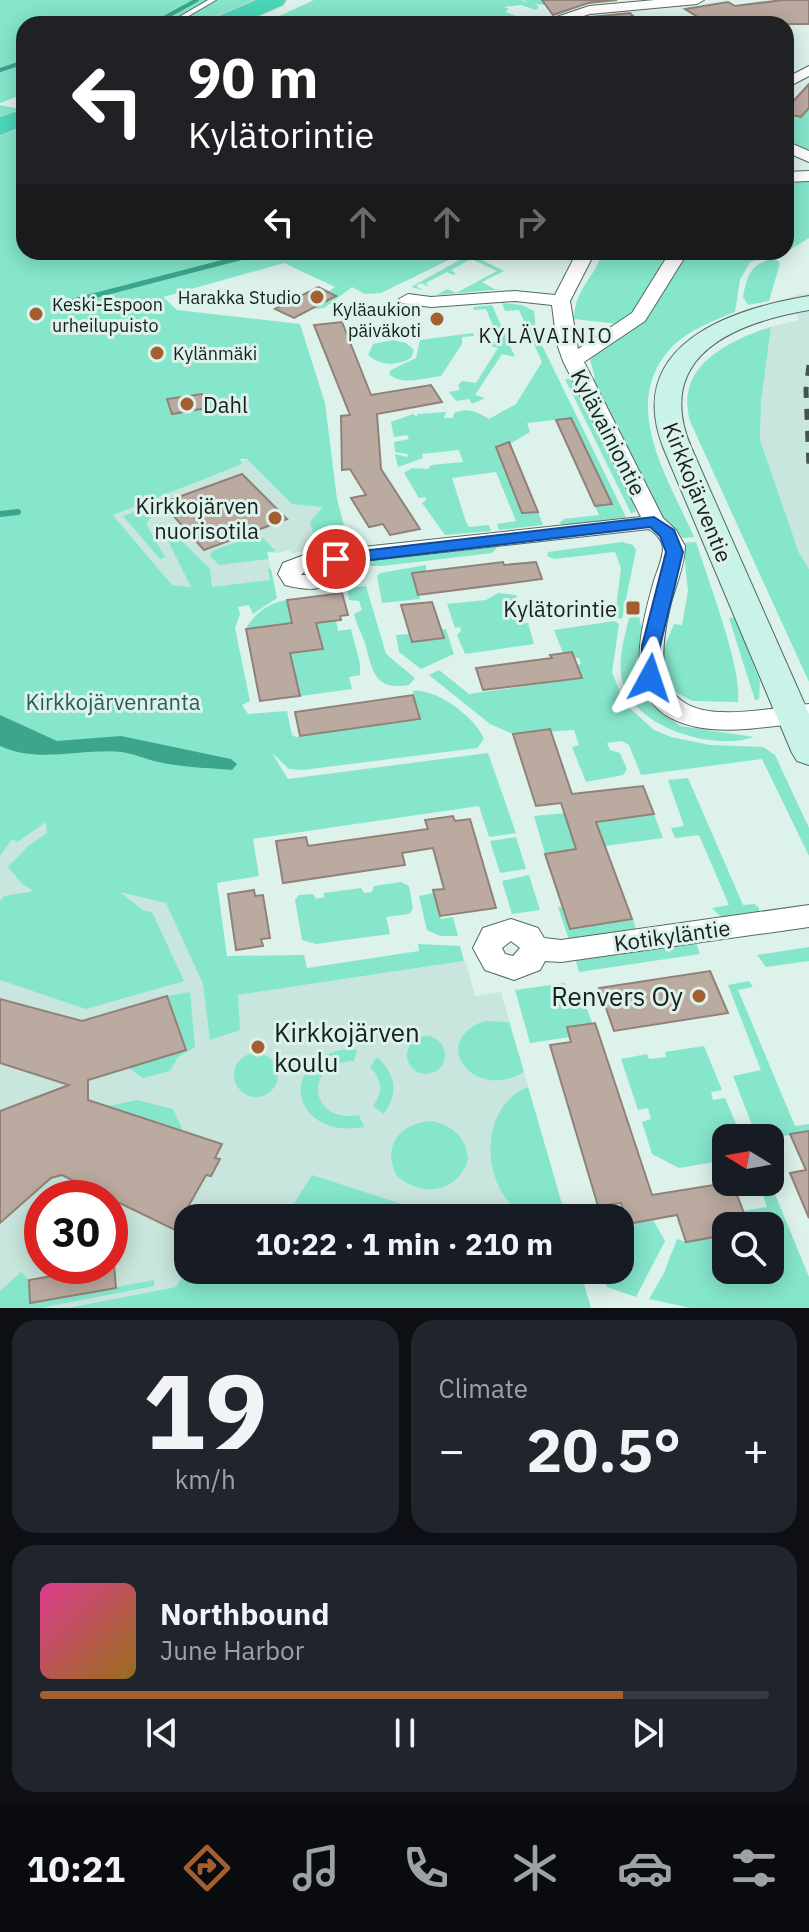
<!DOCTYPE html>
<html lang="en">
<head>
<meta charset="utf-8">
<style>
  body { margin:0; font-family:"IBM Plex Sans",sans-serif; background:#20242c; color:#f1f3f6; height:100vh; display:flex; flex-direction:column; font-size:30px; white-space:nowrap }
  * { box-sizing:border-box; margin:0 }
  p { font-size:26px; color:#9ea1a6 }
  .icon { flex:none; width:44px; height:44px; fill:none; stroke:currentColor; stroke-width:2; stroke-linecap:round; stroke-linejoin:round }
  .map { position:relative; height:1308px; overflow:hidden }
  .drawer { display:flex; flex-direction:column; gap:12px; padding:12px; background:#0d0f14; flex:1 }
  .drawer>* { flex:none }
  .banner { position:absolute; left:16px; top:16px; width:778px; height:244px; border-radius:24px; box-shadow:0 4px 20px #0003; background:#202124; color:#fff; overflow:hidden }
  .needle { width:52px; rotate:281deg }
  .fabs { position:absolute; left:712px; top:1124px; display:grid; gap:16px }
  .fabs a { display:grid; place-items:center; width:72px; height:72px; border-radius:16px; background:#171b24; box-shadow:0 4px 20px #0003; font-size:40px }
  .speed { position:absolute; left:24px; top:1180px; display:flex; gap:16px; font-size:40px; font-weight:700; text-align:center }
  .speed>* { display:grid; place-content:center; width:104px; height:104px; border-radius:50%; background:#171b24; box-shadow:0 4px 20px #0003; line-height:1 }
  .speed .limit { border:12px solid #d22; background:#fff; color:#111 }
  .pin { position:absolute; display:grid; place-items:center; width:68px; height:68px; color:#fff; margin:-34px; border:4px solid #fff; border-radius:50%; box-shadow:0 2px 8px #0007 }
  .me { position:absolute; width:88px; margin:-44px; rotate:5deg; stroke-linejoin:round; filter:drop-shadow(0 0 6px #0008) }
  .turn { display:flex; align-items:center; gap:28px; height:168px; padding:0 40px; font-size:36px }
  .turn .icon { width:104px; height:104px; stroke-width:2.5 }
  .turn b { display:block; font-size:56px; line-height:68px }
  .lanes { display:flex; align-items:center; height:76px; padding:0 40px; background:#0003; justify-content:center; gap:40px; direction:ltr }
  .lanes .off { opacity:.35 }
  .big { font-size:60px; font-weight:700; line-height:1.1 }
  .drawer .tile { flex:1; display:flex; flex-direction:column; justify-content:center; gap:12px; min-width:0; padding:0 28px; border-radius:24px; background:#20242c }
  .drawer .dial { align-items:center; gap:0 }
  .dial b { font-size:104px; line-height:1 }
  .song { display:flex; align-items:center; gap:24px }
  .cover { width:96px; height:96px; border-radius:12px; background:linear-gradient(135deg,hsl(330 70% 55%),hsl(40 70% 35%)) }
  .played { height:8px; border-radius:4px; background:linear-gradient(90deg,#a45f31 80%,#363941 80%) }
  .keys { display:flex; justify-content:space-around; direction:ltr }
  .heat { display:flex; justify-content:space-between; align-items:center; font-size:44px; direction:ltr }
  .drawer .tiles { flex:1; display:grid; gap:12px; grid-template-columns:1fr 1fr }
  .tile:last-child { grid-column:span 2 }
  .trip { position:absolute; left:174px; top:1204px; width:460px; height:80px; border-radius:24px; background:#171b24; box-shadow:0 4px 20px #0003; font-weight:700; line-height:80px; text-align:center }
  .tabs { display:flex; height:128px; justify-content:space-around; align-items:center; background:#090b0e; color:#9ea1a6 }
  .tabs .icon { width:56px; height:56px }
  .tabs .active { color:#a45f31 }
  .tabs b { font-size:36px; color:#f1f3f6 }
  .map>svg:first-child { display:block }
  .built { fill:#c8e6dd; fill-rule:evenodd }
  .green { fill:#85e6cc }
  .water { fill:#3ca58c }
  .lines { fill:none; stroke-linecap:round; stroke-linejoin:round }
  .stream-far2 { stroke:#3ca58c; stroke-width:4 }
  .stream-far1 { stroke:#3ca58c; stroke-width:5 }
  .stream { stroke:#3ca58c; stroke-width:6 }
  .building { fill:#bbaaa0; stroke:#928178; stroke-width:2 }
  .service-casing { stroke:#556862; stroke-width:2 }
  .minor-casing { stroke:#556862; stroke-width:2 }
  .secondary-casing { stroke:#556862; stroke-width:2 }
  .motorway-casing { stroke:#d1d2d2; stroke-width:2 }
  .service { fill:#fff; fill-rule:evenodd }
  .minor { fill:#fff; fill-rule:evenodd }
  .secondary { fill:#c9f3e9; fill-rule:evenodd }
  .motorway { fill:#4ad7b7; fill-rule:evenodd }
  .rail { stroke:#46524e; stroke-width:5; stroke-dasharray:11 11; stroke-linecap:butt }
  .route { fill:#1a73e8; stroke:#114b97; stroke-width:2 }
  .poi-dot { fill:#a45f31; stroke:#dcf2eb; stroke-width:3 }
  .labels { text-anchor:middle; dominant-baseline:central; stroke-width:6; stroke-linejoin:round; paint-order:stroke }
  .far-poi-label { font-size:18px; fill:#18201e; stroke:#dcf2eb; text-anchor:end }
  .far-neighbourhood-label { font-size:20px; letter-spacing:2px; fill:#18201e; stroke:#dcf2eb }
  .poi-label { font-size:22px; fill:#18201e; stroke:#dcf2eb; text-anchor:end }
  .street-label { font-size:22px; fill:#18201e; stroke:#dcf2eb }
  .park-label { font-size:22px; fill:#286052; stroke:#dcf2eb }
  .near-poi-label { font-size:26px; fill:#18201e; stroke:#dcf2eb; text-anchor:end }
</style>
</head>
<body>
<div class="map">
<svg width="809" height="1308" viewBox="0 0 809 1308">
  <rect width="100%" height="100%" fill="#dcf2eb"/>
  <g class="built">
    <polygon points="809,293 809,569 799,554 760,440 761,402 771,327 799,320 789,297"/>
    <polygon points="283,456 337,499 350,544 292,553 289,550 279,553 267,552 275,588 214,594 172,585 91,488 157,469"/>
    <path d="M 0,783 L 191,847 L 237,995 L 466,961 L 475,996 L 501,992 L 566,1218 L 188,1218 L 188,1270 L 252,1308 L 0,1308 ZM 42,1198 L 110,1198 L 110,1266 L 42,1266 Z"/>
  </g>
  <g class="green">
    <polygon points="0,0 208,0 166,24 24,24 24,94 0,103"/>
    <polygon points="216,0 263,0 206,24 176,24"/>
    <polygon points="314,0 521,0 528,3 524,0 542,0 561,7 535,4 539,7 536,10 521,5 504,7 509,9 505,12 528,20 535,19 525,24 262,24"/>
    <path d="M 0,105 L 24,110 L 24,252 L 465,252 L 381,293 L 365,294 L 352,287 L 324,308 L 311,309 L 334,297 L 328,292 L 335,287 L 284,263 L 163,297 L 177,310 L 300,324 L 325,403 L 337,499 L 349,546 L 320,549 L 319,547 L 333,544 L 326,529 L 313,532 L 310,522 L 323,507 L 292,504 L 247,459 L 240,459 L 242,464 L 113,515 L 172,585 L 191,587 L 159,523 L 164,524 L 210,569 L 212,587 L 270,580 L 268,569 L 271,569 L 277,598 L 253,614 L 249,605 L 238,607 L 240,614 L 235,628 L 250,701 L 242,705 L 248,714 L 287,711 L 292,735 L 296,737 L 420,720 L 413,691 C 436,688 475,717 484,739 L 477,748 L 303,770 L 289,769 L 272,753 L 288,779 L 488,753 L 516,833 L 489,837 L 479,806 L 253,839 L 259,876 L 217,883 L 227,956 L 304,955 L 307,968 L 419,951 L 418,944 L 460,946 L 464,961 L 238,995 L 240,1030 L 210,1040 L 203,984 L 166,903 L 120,892 L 144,911 L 152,912 L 184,981 L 86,1009 L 0,980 L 0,901 L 4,896 L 34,891 L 22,884 L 8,867 L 28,846 L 47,833 L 46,822 L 17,842 L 12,839 L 0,856 Z"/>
    <polygon points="809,108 809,152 786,143 786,114 801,117"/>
    <polygon points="809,178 809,238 786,252 786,181"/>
    <polygon points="474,252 480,252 474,256 504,271 482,282 494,289 503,289 437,295 447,289 456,293 497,271 471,259 451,270 456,274 453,275 447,272 426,283 429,287 421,283 416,286 423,290 411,287"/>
    <path d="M 602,252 L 674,252 L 636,313 L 618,324 L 574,319 C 575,287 595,279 602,252 Z"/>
    <path d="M 686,252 L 785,252 L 750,262 L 740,280 L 735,312 C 715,320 691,329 675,344 C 616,401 668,477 694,537 L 674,539 L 591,380 L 595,377 L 590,360 L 598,350 L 645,317 Z"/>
    <path d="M 775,258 L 780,263 L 769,301 L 748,305 L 743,297 C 747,274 751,264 775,258 Z"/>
    <path d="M 502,303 L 522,305 L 534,311 L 536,333 L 626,517 L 625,519 L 566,526 L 559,523 L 564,519 L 599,515 L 595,506 L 612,503 L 571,418 L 527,423 L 530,432 L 510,444 L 511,448 L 498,451 L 522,513 L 538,512 L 543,525 L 499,530 L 497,524 L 516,521 L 496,472 L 452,478 L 466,522 L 469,527 L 489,525 L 491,531 L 445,535 L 422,503 L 426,500 L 425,497 L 419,498 L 404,473 L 412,468 L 428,469 L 431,465 L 463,462 L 459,450 L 422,454 L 423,458 L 398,467 L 395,454 L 407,457 L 408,454 L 395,452 L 394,442 L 409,439 L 407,435 L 394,437 L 391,422 L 413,414 L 417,417 L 417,414 L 446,412 L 444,418 L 453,418 L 454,413 C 468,407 477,412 489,419 L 516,404 L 542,362 L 519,310 L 505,311 Z"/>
    <polygon points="492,305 515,357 502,354 475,395 485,398 472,404 469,399 456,401 449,392 460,390 458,385 462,381 476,383 498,348 487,345 488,342 500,343 486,309 474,310 473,307"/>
    <path d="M 771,327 L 761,402 L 760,440 L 799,553 L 809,569 L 809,682 L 689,419 C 688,410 686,401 688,393 C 694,356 740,337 771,327 Z"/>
    <path d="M 473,333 L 474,336 L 462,337 L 462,344 L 441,376 C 425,378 401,386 389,374 L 391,370 L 416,358 L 420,340 Z"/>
    <path d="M 393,340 L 406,343 L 414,350 L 411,358 C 397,366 380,366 368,355 L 373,344 Z"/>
    <polygon points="565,379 573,379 632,496 636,512 631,513"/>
    <polygon points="146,508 152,516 146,524 165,557 160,559 123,516"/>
    <polygon points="259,534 276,551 267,552 269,559 219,565 210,556 212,551"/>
    <polygon points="622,542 633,545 636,550 622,619 615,617 621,568 615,552 554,559 547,556 548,552"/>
    <path d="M 696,542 C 707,577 743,670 738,702 L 693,701 L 675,692 L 666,683 L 661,655 L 674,624 L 682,625 L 688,591 L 683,543 Z"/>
    <polygon points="492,545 497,548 492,553 382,566 370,566 369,559"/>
    <polygon points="426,565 426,571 412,573 420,599 382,603 377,576 380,573"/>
    <path d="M 366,586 L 386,654 L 415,678 L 409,685 C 369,692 373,663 363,638 C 360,630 356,623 354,614 L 362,610 L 359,601 L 349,600 L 347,588 Z"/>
    <polygon points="498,593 516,595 522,611 517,613 521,623 528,623 534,644 465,654 457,635 461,631 460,627 455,628 447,604 486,600"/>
    <path d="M 287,600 L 291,621 L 336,620 L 338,631 L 351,629 L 360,664 L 360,675 L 349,677 L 352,689 L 294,697 L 278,625 L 246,629 C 253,614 270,602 287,600 Z"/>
    <path d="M 638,613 L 643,632 L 636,669 L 637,682 L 646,700 L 680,726 L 754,737 C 715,751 638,729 624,686 C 616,664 624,639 629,618 Z"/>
    <polygon points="735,617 760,682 759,699 755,700 729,618"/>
    <polygon points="614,621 619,624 612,672 624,703 654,730 671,737 710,745 763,747 775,755 809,828 809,856 762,759 641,775 629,745 622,741 607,743 610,750 620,753 627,769 623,775 586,782 572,747 579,745 574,730 513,734 490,724 429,675 439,670 469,694 582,678 577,665 581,664 579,658 575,658 572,652 563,653 554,630"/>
    <polygon points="446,629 454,654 421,669 399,652 396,635 409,634 412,642 443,637 441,630"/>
    <polygon points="688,778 743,905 755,904 759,908 759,914 724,920 712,908 729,905 699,835 675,838 671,828 684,826 668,780"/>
    <polygon points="565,813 597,821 654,814 663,838 545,854 534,816"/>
    <polygon points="516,837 526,869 500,873 490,841"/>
    <polygon points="529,875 540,910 512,914 502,881"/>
    <polygon points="401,882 409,886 413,909 409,914 386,917 390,934 316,944 302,940 295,900 299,895 313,894 316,899 324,897 324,893 361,888 364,893 372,892 374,886"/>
    <polygon points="434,893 441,919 453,917 458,936 440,936 427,930 419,896"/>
    <polygon points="558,907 563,907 570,929 633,919 637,933 570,943"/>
    <polygon points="695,940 700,954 579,972 575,958"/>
    <polygon points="809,947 809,961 766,967 757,955"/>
    <polygon points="749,981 753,987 738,990 795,1126 809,1124 809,1131 770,1139 757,1138 733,1076 761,1070 728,985"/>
    <polygon points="565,983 572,1004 585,1003 592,1023 567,1027 570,1037 530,1043 515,990"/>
    <polygon points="190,992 195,1047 178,1057 170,1071 143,1078 129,1068 185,1050 167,996"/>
    <path d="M 485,1021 L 509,1022 L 524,1072 C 472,1103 428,1040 485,1021 Z"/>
    <circle cx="426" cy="1055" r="19"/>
    <polygon points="704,1046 722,1090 711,1092 713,1100 725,1098 742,1138 726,1138 726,1160 679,1168 652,1154 642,1122 651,1119 648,1108 638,1110 621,1059 647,1054 649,1059 666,1057 665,1052"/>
    <path d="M 347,1049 L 357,1050 L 354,1061 C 300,1063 311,1125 359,1115 L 364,1127 C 292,1140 275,1060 347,1049 Z"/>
    <circle cx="256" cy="1075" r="22"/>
    <path d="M 377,1057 C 396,1075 399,1092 384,1114 L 373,1106 C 384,1092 382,1079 370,1067 Z"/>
    <path d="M 528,1087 L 566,1218 C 555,1218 538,1221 528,1217 C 480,1194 476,1107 528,1087 Z"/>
    <polygon points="137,1100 173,1109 183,1131 104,1107"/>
    <path d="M 432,1121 C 453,1126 466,1137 468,1159 C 458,1193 422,1198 397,1176 C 381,1146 400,1123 432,1121 Z"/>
    <polygon points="312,1175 445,1218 285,1218"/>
    <polygon points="758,1182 770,1182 809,1277 809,1308 691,1308 649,1299 664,1273 677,1239 686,1242 726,1235 726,1270 770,1270 770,1226 749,1226 743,1211 767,1207"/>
    <polygon points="624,1213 628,1224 653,1220 665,1241 636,1297 607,1287 597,1270 620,1270 620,1218 595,1218"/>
    <polygon points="188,1267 188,1270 580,1270 591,1308 68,1308 176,1287"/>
    <polygon points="21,1272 29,1280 30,1303 154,1280 154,1286 40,1308 0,1308 0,1291"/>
  </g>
  <path class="water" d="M 0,715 L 57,741 L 121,736 L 231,759 L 237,764 L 232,770 C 208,768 181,767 158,762 C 145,759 135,754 122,752 C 81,748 39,764 0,746 Z"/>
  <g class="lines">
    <g class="stream-far2">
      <polyline points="153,24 197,0"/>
      <polyline points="0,70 24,62"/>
    </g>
    <polyline class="stream-far1" points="62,304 259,253"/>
    <polyline class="stream" points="0,514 18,512"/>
  </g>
  <g class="building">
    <polygon points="542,0 617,0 588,3 553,15"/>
    <polygon points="783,0 809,0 809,24 709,24 685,9 728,2 735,6"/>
    <polygon points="630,13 641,24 567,24 591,17"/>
    <polygon points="809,84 809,108 801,117 786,114 786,109"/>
    <polygon points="318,287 336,296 294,318 275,309"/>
    <polygon points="342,322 371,395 431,385 442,402 377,414 381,469 420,529 390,535 383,524 369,527 351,498 366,495 350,469 342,470 341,416 350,415 314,325"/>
    <polygon points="202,394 207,408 172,414 167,399"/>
    <polygon points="571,418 592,462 612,504 595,506 556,420"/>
    <polygon points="509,442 538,512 522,513 496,447"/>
    <polygon points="242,474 287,519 204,550 162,503"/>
    <polygon points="503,562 504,565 536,562 542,579 418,595 412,573"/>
    <polygon points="342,593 348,615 340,616 341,620 316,623 323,649 290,653 300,696 260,701 246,629 292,623 287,600"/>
    <polygon points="432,602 444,638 412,642 401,605"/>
    <polygon points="572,652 582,678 483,690 476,668 552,658 550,655"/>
    <polygon points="413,695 420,719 300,736 295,712"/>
    <polygon points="550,729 572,794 643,786 654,814 596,822 632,919 570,929 545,854 576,849 561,803 536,806 513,734"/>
    <polygon points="453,816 455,821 470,819 496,908 440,916 433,890 444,889 433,848 402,853 405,865 283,883 276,841 306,837 308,846 428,829 425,820"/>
    <polygon points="254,890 255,896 263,895 270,938 261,939 263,946 236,950 228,894"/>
    <polygon points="710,971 728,1013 614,1031 599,988"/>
    <polygon points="167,996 186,1050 88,1080 88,1100 222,1144 215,1158 220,1159 211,1176 206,1175 175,1230 62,1175 51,1178 0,1223 0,1111 69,1085 0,1063 0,999 82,1021"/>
    <polygon points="595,1023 652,1195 732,1182 749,1226 726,1226 726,1235 686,1242 677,1215 627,1224 621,1203 598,1206 550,1045 571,1042 567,1027"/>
    <polygon points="809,1131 809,1218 790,1173 806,1170 790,1134"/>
    <polygon points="114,1265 116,1288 30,1303 29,1280"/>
  </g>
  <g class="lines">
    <g class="service-casing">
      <polygon id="service" points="208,0 216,0 175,24 167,24"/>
    </g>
    <g class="minor-casing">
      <g id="minor">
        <polygon points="655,0 704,0 697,4 590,14 557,24 536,24 589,6"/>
        <polygon points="809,66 809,76 786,88 786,78"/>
        <polygon points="786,141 809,151 809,162 786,152"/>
        <polygon points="809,171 809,181 786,182 786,172"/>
        <path d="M 577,252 L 595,252 L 570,301 L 578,349 L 632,313 L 670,252 L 688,252 L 645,321 L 584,362 L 663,518 L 676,530 L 685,546 C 685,567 673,591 669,611 C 641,735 722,715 809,704 L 809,722 C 777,725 744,732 711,729 C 620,720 635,649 653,584 C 656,573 663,559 663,548 C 662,539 656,534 649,529 L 363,561 L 333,567 C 335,595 305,590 285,585 L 278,574 L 283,563 L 304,555 L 311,557 L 363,547 L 641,517 L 563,361 L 557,344 L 552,305 L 515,301 L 431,307 L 402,303 L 399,299 L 408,294 L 431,297 L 515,291 L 555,295 ZM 306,570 L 311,571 L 311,575 L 301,575 Z"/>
        <path d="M 809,905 L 809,927 L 561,962 L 545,961 L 540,970 L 514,980 L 485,970 L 473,948 L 483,928 L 511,919 L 538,928 L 544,938 L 561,940 ZM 511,941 L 520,948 L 513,956 L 505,954 L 502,948 Z"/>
      </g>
    </g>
    <g class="secondary-casing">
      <path id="secondary" d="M 809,296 L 809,310 C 734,323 653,356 691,447 L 809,714 L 809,765 L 797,761 L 792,753 L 663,447 C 624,345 730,309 809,296 Z"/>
    </g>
    <g class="motorway-casing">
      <g id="motorway">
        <polygon points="256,0 286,0 283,5 240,24 208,24 212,19"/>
        <polygon points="24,109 24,126 0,135 0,117"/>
      </g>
    </g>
    <use href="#service" class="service"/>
    <use href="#minor" class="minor"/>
    <use href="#secondary" class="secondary"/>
    <use href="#motorway" class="motorway"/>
    <polyline class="rail" points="809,365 806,390 809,466"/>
  </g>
  <polygon class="route" points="654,517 674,530 683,552 660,646 659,678 650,685 641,678 642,646 666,552 660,536 650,527 336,564 327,559 336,554"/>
  <g class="poi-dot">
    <circle cx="317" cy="297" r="8"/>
    <circle cx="36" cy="314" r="8"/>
    <circle cx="437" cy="319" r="8"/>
    <circle cx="157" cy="353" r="8"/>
    <circle cx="187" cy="404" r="8"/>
    <circle cx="275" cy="518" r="8"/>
    <rect x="625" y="600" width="16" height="16" rx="4"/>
    <circle cx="699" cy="996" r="8"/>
    <circle cx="258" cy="1047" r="8"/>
  </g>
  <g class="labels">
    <g class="far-poi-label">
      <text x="301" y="297">Harakka Studio</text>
      <text x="52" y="304" text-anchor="start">Keski-Espoon<tspan x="52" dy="21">urheilupuisto</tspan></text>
      <text x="421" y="309">Kyläaukion<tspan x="421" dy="21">päiväkoti</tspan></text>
      <text x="173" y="353" text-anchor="start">Kylänmäki</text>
    </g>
    <g class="far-neighbourhood-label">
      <text x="546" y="335">KYLÄVAINIO</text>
    </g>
    <g class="poi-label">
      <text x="203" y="404" text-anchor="start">Dahl</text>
      <text x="259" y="505">Kirkkojärven<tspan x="259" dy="25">nuorisotila</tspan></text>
      <text x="617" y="608">Kylätorintie</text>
    </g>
    <g class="street-label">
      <text transform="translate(609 432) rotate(63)">Kylävainiontie</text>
      <text transform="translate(698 492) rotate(68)">Kirkkojärventie</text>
      <text transform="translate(672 935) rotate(-8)">Kotikyläntie</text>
    </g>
    <g class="park-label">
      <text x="113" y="701">Kirkkojärvenranta</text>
    </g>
    <g class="near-poi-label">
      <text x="683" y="996">Renvers Oy</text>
      <text x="274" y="1032" text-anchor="start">Kirkkojärven<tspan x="274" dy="30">koulu</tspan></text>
    </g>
  </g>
</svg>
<div class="fabs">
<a><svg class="needle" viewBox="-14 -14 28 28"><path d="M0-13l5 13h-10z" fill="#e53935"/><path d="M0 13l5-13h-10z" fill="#9ea1a6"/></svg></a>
<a><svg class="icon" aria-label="search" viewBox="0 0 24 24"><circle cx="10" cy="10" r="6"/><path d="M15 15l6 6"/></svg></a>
</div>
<div class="speed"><div class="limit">30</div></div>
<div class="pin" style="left:336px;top:559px;background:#d93025"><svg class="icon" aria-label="arrive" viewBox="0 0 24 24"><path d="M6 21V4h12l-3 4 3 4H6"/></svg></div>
<svg class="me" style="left:650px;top:678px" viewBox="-20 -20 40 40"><path d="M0-17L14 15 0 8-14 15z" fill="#1a73e8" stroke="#fff" stroke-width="4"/></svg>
<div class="trip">10:22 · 1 min · 210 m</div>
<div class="banner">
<div class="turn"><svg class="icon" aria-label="left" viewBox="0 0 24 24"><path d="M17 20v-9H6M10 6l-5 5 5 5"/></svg><div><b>90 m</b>Kylätorintie</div></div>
<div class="lanes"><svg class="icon" aria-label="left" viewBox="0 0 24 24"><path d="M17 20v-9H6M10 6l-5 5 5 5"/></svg><svg class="icon off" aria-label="ahead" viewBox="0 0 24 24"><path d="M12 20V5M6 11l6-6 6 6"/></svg><svg class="icon off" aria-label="ahead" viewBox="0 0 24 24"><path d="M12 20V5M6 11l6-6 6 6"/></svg><svg class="icon off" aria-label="right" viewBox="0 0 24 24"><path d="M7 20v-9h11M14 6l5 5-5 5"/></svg></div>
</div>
</div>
<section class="drawer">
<div class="tiles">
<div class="tile dial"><b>19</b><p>km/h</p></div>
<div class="tile"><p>Climate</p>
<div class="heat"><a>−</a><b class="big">20.5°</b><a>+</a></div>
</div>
<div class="tile">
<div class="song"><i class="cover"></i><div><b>Northbound</b><p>June Harbor</p></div></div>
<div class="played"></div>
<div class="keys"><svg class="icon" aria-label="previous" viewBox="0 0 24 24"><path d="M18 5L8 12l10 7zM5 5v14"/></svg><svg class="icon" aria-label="pause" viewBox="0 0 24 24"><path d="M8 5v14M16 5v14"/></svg><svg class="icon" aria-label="next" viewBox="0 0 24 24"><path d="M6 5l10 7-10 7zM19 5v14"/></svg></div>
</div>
</div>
</section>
<nav class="tabs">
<b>10:21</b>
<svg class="icon active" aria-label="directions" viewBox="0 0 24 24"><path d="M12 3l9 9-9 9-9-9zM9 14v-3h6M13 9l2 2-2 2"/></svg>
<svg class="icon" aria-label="music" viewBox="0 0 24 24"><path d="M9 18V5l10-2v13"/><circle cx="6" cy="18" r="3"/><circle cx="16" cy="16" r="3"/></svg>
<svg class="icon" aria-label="phone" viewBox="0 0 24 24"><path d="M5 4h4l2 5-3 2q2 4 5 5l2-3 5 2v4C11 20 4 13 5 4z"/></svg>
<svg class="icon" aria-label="climate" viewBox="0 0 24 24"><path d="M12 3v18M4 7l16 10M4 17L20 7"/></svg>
<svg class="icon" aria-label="car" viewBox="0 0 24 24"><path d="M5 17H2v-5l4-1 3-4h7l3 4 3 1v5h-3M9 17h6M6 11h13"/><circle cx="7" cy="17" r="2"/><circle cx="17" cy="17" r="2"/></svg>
<svg class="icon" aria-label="filters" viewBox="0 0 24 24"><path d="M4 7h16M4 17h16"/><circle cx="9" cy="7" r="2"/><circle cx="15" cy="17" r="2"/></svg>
</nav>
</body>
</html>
